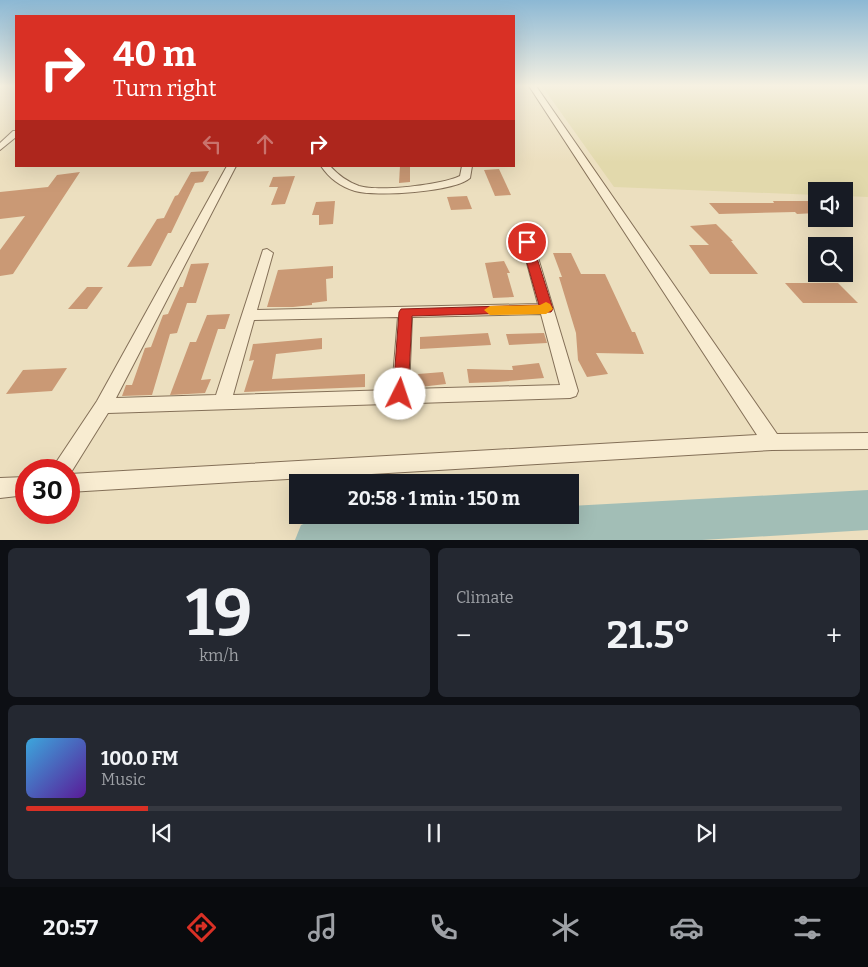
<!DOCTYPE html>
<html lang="en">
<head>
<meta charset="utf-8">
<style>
  body { margin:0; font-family:Bitter,serif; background:#242831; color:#f1f3f6; height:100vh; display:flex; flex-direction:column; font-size:19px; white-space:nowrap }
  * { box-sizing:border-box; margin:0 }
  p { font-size:16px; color:#9ea1a6 }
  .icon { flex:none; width:28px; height:28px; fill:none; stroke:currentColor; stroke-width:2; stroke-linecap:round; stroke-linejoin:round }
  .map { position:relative; height:540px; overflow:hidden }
  .drawer { display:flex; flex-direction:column; gap:8px; padding:8px; background:#0d0f14; flex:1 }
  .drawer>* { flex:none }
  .top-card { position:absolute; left:15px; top:15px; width:500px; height:152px; border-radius:0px; box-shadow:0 5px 20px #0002; background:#d93025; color:#fff; overflow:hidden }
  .tools { position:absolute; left:808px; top:182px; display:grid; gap:10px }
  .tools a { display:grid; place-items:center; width:45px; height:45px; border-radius:0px; background:#171b24; box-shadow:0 5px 20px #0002; font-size:25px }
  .speed { position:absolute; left:15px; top:459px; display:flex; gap:10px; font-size:25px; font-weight:700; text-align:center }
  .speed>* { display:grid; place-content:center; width:65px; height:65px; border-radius:50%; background:#171b24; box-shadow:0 5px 20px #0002; line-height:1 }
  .speed .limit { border:8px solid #d22; background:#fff; color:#111 }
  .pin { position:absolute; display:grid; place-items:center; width:42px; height:42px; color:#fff; margin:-21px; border:2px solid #fff; border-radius:50%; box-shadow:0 1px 5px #0007 }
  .me { position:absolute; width:55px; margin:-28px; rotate:4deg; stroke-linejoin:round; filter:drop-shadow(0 0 4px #0008) }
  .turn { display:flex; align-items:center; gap:18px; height:105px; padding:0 15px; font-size:22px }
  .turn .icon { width:65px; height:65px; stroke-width:2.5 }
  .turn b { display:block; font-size:35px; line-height:42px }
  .lanes { display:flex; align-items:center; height:48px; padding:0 15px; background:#0003; justify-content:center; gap:25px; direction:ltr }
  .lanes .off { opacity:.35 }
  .big { font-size:38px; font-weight:700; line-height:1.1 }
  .drawer .card { flex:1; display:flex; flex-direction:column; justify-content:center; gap:8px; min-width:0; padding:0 18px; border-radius:8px; background:#242831 }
  .drawer .dial { align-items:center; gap:0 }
  .dial b { font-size:65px; line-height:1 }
  .song { display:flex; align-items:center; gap:15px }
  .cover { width:60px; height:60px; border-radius:8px; background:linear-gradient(135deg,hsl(200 70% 55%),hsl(270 70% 35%)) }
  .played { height:5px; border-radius:2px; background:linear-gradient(90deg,#d93025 15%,#363941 15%) }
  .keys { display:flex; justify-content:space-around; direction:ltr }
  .heat { display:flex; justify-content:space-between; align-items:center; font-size:28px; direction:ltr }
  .drawer .tiles { flex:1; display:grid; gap:8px; grid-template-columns:1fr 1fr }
  .card:last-child { grid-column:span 2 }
  .trip { position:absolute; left:289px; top:474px; width:290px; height:50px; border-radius:0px; background:#171b24; box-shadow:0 5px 20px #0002; font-weight:700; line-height:50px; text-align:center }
  .dock { display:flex; height:80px; justify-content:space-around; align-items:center; background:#090b0e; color:#9ea1a6 }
  .dock .icon { width:35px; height:35px }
  .dock .selected { color:#d93025 }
  .dock b { font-size:22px; color:#f1f3f6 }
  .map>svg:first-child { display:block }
  .farmland { fill:#e2d9ac }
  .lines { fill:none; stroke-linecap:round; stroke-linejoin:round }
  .river { fill:#a2beb6; fill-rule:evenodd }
  .building { fill:#ca9975 }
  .street-casing { stroke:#847058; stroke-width:2 }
  .street { fill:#f8ecd1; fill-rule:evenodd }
  .route { fill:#d93025; stroke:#8d1f18 }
  .slow { fill:#f59e0b }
</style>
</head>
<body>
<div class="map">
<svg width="868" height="540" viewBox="0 0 868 540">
  <rect width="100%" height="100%" fill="#ecdfbf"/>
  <polygon class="farmland" points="542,86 868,86 868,197 844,196 844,191 816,191 816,195 614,187"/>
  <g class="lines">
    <polygon class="river" points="868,490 868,530 702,540 295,540 301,525 316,519 390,515 570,515 570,506"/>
  </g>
  <g class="building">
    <polygon points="400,166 410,166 410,182 399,183"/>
    <polygon points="499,169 511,195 495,196 484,170"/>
    <polygon points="209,171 203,182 195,183 171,233 168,233 151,266 127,267 157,219 164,218 175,196 178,195 191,172"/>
    <polygon points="80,172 13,274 0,276 0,250 25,216 0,219 0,192 48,187 57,175"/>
    <polygon points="295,176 285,204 271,205 278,187 269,187 273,177"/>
    <polygon points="467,196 472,209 451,210 447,197"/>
    <polygon points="335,201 333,224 319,225 319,215 312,215 316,202"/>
    <polygon points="773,201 816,201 816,213 797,214 795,212 719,214 709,203 774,203"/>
    <polygon points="716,224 733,241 731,241 758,274 710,274 689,245 709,245 690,226"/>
    <polygon points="553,253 571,253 581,274 605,274 632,332 635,332 644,354 596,353 608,374 587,377 578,360 576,333 559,277 562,277"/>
    <polygon points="504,261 510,273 507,273 514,297 493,298 485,263"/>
    <polygon points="209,263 196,303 187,303 177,333 170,334 152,395 122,396 126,385 132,385 145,348 151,347 163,315 168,314 180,287 183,287 191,264"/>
    <polygon points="333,266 333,278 326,279 327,301 312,303 312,305 293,307 267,307 278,270"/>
    <polygon points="785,283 838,283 858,303 803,303"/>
    <polygon points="87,287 103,287 87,309 68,309"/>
    <polygon points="230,314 225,329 218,329 201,380 211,379 205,393 170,395 190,342 196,342 207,315"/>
    <polygon points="488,333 491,345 420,349 420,337"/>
    <polygon points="544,333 547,343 509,345 506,334"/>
    <polygon points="322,338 322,349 276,354 272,379 365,374 365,387 244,392 254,360 249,361 253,344"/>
    <polygon points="539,363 544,378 497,382 469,383 467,369 513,370 512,366"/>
    <polygon points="67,368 52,391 6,394 23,370"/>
    <polygon points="443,372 446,384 420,387 418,374"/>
  </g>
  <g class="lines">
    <g class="street-casing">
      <g id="street">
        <path d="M 529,86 L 536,86 L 777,434 L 868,433 L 868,449 L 772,450 L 69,492 L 69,470 L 53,470 L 55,464 L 97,401 L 227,166 L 236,166 L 116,398 L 216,395 L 263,250 L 267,249 L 273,253 L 257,310 L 538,304 L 521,241 L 527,238 L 533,241 L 578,391 L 576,396 L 570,398 L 108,413 L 70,474 L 757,435 ZM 541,314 L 560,385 L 409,389 L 412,317 ZM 398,317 L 392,390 L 233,395 L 254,320 Z"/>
        <polygon points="13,131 16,131 16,137 0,150 0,143"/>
        <path d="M 321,166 L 330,166 C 338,175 348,182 359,186 C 380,192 441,185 460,176 L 462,166 L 472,166 L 470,178 C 455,192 375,197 355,191 C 341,187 329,178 321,166 Z"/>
        <polygon points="26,477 26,495 0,498 0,478"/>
      </g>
    </g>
    <use href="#street" class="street"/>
  </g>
  <linearGradient id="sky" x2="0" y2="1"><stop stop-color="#8cb8d4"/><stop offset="0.53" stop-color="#f6f1e2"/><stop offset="1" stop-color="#f6f1e2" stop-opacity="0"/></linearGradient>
  <rect width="868" height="162" fill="url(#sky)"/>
  <polygon class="route" points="527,238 532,242 553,309 551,312 412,316 408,394 405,399 400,401 395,399 393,394 399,312 401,309 539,305 521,242"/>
  <polygon class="slow" points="546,302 550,304 553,309 546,314 490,315 484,310 490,306 540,305"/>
</svg>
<div class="tools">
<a><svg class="icon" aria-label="sound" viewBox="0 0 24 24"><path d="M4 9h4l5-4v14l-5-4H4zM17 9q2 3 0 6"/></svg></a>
<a><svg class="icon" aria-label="search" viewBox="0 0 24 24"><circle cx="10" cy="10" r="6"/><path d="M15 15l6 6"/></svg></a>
</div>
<div class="speed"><div class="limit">30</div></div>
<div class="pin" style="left:527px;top:242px;background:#d93025"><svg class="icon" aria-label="arrive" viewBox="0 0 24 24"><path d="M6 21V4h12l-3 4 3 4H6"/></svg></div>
<svg class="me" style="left:400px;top:394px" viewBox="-20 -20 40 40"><circle r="19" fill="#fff"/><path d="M0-13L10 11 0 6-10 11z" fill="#d93025"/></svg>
<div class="trip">20:58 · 1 min · 150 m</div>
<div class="top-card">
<div class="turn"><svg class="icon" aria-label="right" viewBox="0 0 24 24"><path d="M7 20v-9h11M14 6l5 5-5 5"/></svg><div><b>40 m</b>Turn right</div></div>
<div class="lanes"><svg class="icon off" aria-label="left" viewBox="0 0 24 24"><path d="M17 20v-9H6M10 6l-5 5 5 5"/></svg><svg class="icon off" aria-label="ahead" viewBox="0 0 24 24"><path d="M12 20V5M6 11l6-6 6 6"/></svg><svg class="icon" aria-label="right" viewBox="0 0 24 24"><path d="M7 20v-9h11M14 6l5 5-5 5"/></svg></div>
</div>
</div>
<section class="drawer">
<div class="tiles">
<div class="card dial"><b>19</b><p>km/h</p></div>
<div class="card"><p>Climate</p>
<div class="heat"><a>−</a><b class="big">21.5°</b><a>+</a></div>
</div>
<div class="card">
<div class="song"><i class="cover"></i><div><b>100.0 FM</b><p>Music</p></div></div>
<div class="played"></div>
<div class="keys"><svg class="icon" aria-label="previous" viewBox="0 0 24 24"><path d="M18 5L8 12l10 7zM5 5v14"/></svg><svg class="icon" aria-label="pause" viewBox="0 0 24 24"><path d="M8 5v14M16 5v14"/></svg><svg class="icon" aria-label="next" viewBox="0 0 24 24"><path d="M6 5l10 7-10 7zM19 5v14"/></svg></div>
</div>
</div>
</section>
<nav class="dock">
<b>20:57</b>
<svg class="icon selected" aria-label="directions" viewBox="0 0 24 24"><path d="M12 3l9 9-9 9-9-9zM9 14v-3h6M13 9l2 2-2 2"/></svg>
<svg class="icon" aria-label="music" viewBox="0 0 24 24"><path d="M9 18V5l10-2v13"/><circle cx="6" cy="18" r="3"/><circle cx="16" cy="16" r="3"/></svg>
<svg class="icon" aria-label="phone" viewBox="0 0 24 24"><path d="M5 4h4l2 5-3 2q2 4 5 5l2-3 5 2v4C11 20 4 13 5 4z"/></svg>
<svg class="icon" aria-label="climate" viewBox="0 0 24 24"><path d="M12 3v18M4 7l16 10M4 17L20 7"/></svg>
<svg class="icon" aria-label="car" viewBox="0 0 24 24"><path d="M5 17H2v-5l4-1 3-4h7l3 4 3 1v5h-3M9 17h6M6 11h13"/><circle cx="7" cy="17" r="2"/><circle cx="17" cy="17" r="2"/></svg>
<svg class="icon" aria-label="filters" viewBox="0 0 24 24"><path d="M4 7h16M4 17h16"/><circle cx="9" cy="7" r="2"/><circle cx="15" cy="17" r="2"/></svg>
</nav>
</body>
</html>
